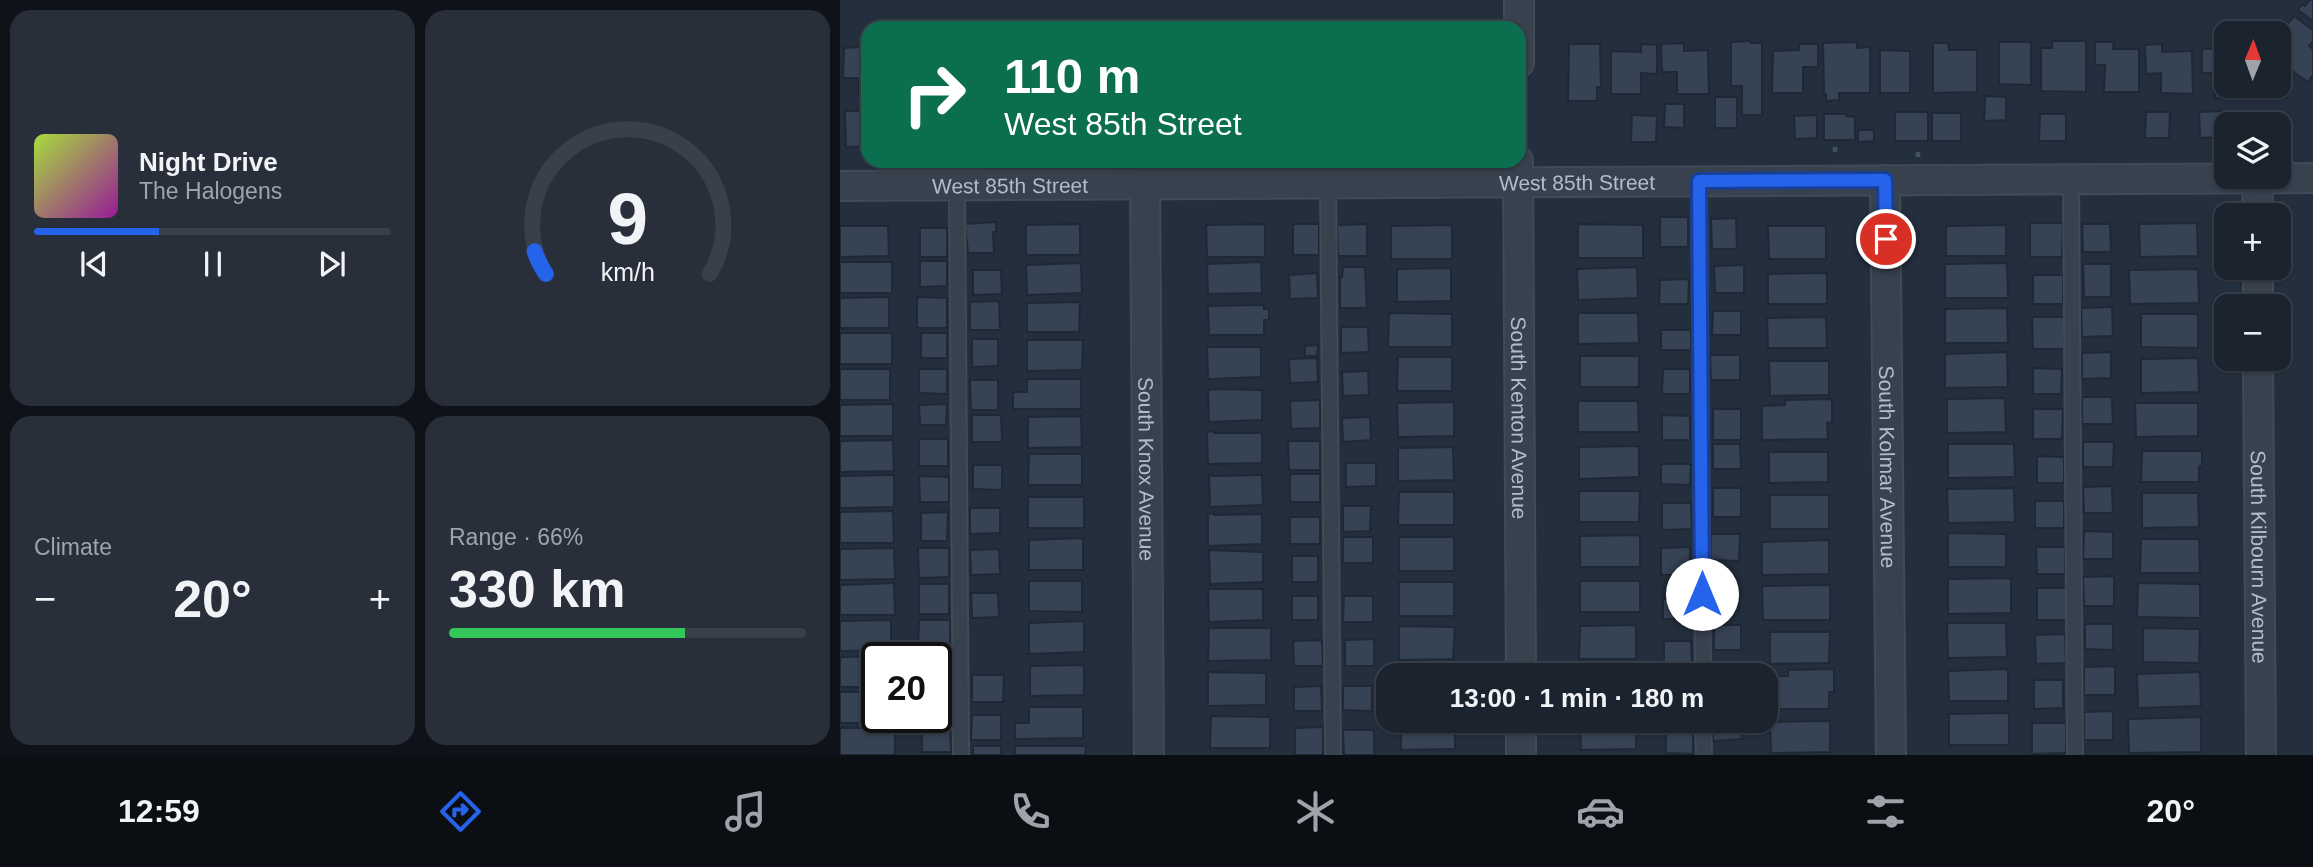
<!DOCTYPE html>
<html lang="en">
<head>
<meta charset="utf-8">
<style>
  body { margin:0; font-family:Helvetica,sans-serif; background:#282f3a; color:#f1f3f6; height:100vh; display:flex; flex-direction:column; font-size:26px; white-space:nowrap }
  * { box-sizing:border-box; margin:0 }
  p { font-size:23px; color:#a0a4aa }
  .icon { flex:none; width:38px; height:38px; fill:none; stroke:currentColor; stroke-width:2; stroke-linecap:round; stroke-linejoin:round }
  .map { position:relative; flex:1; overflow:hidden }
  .panel { display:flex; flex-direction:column; gap:10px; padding:10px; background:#0f1319; width:840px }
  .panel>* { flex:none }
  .top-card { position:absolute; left:21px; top:21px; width:665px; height:147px; border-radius:21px; box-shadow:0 2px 5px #0004,0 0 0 2px #39404a; background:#0b6e4f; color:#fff; overflow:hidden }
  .needle { width:46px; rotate:1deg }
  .buttons { position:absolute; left:1374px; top:21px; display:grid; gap:14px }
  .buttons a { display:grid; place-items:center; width:77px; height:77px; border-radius:14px; background:#1b232e; box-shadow:0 2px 5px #0004,0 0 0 2px #39404a; font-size:35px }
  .speed { position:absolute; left:21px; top:642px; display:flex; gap:14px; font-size:35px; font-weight:700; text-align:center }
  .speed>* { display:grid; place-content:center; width:91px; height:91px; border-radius:50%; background:#1b232e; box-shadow:0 2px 5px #0004,0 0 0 2px #39404a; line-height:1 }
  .speed .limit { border:4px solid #111; border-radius:10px; background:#fff; color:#111 }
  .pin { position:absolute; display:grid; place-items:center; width:60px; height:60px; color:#fff; margin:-30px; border:4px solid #fff; border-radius:50%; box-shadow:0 2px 7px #0007 }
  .me { position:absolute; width:77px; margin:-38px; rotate:0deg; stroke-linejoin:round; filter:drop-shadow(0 0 5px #0008) }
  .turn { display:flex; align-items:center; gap:24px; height:147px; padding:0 28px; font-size:32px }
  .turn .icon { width:91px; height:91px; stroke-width:2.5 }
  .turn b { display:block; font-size:49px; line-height:60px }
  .big { font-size:52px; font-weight:600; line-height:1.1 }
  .panel .widget { flex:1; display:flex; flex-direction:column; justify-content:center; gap:10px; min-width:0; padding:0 24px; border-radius:21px; background:#282f3a }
  .panel .dial { align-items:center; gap:0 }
  .dial svg { height:182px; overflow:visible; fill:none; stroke:#39404a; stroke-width:7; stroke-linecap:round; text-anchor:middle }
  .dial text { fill:#f1f3f6; stroke:none }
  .song { display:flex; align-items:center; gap:21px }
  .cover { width:84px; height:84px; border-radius:10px; background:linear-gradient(135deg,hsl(80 70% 55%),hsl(300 70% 35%)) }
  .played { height:7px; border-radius:4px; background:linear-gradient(90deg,#2563eb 35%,#39404a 35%) }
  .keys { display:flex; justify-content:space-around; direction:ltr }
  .heat { display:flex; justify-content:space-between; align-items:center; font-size:38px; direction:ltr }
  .charge { height:10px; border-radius:5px; background:linear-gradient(90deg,#34c759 66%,#39404a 0) }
  .panel .tiles { flex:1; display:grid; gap:10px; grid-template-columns:repeat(2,1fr) }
  .trip { position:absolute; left:536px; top:663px; width:402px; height:70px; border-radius:21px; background:#1b232e; box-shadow:0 2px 5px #0004,0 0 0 2px #39404a; font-weight:600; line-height:70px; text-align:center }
  .tabs { display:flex; height:112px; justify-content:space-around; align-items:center; background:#0b0e12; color:#a0a4aa }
  .tabs .icon { width:49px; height:49px }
  .tabs .active { color:#2563eb }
  .tabs b { font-size:32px; color:#f1f3f6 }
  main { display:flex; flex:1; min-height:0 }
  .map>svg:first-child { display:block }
  .building { fill:#364354; stroke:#1f2835; stroke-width:2 }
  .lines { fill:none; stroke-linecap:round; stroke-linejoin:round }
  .lane-casing { stroke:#414a57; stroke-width:18 }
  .street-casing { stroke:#414a57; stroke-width:32 }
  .path { stroke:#3f5557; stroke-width:4.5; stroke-dasharray:5 5; stroke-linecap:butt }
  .lane { stroke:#38414e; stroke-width:14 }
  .street { stroke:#38414e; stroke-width:28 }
  .route-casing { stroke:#184099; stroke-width:18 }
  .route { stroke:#2563eb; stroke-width:12 }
  .labels { text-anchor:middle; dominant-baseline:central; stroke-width:7; stroke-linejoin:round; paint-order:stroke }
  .street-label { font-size:21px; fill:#b4bcc9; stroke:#1d2633 }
</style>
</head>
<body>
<main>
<section class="panel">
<div class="tiles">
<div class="widget">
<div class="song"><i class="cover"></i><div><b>Night Drive</b><p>The Halogens</p></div></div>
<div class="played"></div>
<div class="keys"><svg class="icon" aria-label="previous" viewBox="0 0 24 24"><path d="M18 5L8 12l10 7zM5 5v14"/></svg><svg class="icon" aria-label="pause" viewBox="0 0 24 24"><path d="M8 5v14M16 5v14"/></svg><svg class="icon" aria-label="next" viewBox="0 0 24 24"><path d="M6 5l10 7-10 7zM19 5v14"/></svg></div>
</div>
<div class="widget dial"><svg viewBox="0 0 100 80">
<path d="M14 69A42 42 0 1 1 86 69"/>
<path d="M14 69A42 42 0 0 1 9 59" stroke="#2563eb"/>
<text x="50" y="56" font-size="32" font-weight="700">9</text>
<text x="50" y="72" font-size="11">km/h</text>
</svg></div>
<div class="widget"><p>Climate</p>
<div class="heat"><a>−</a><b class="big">20°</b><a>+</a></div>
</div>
<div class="widget"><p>Range · 66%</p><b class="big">330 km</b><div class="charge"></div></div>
</div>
</section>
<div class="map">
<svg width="1473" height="755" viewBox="0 0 1473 755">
  <rect width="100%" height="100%" fill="#242f3e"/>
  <g class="building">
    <polygon points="1469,0 1473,0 1473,21 1458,10 1462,4 1465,6"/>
    <polygon points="1454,16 1473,30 1473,41 1469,46 1473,49 1473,75 1468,82 1438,61 1438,50 1451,33 1445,28"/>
    <polygon points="910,41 911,43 922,43 922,115 902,115 902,86 891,86 891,42"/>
    <polygon points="1212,41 1246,41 1246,92 1201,91 1201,48 1212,48"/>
    <polygon points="1017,42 1017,48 1030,47 1030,93 999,93 999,100 986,101 986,94 984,95 983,43"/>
    <polygon points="1159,42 1191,42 1191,85 1159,84"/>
    <polygon points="1255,42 1274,42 1273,49 1299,49 1299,92 1264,92 1265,65 1255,65"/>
    <polygon points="844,43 844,51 868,50 869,94 837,94 837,72 822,72 821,44"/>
    <polygon points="1093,43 1108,43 1109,50 1137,50 1137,92 1093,93"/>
    <polygon points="729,44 760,44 761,87 757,87 757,101 728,101"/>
    <polygon points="801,44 817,45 817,74 801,73 801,94 771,94 771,51 801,52"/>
    <polygon points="959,44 978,44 978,67 963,67 963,93 932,93 933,51 959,50"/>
    <polygon points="1322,44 1322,52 1352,51 1353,94 1321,93 1321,73 1306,74 1305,45"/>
    <polygon points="20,47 20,55 28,55 28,99 19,99 19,78 3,78 4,48"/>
    <polygon points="1362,49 1377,49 1376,56 1386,56 1386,86 1406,86 1406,99 1375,98 1376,73 1362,73"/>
    <polygon points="1040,50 1070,51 1070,93 1040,93"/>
    <polygon points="1145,96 1166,97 1166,120 1144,121"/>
    <rect x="875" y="97" width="22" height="31"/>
    <polygon points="825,104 844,104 844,128 824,127"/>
    <polygon points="5,111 28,111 28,146 6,147"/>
    <polygon points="1383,111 1384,137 1360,138 1359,112"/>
    <rect x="1055" y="112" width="33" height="29"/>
    <polygon points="1306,112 1330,112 1329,138 1305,138"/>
    <rect x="1092" y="113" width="29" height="28"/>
    <polygon points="984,114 1006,114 1006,116 1015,117 1015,140 984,140"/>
    <polygon points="1200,114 1226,114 1226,141 1199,141"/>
    <polygon points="792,115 817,116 816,142 791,142"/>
    <polygon points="977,115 977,138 955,139 954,116"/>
    <polygon points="1018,130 1034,130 1034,141 1018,142"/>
    <rect x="820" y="217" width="28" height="30"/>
    <polygon points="896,218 897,249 872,249 871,219"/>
    <polygon points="156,222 156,232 153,232 154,253 128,253 125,224"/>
    <polygon points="1190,223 1223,223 1222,257 1190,257"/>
    <polygon points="1357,223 1358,256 1300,257 1299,224"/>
    <polygon points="240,224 240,255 186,255 186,225"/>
    <polygon points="425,224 425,257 367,257 366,225"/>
    <rect x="453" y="224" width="26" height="31"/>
    <polygon points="527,224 527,256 498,256 497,225"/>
    <polygon points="738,224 803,225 803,258 738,258"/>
    <polygon points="1242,224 1270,224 1271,252 1243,252"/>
    <polygon points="612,225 612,259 551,259 551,226"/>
    <polygon points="1166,225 1166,256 1106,256 1106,226"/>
    <polygon points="0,226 48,226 49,256 0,257"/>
    <polygon points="928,226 986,226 986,259 929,259"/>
    <rect x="80" y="228" width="27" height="29"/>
    <polygon points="80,261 107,261 107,286 80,287"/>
    <rect x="0" y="262" width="52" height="31"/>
    <polygon points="421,262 422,293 368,294 367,264"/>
    <polygon points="241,263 242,293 187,295 186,265"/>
    <polygon points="1167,263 1168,298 1105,298 1105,264"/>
    <polygon points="1243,264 1271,264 1271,297 1244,297"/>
    <polygon points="904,265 904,293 875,293 874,266"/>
    <polygon points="503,267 525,267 527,308 500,308 500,277 502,277"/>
    <polygon points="797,267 798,298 738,300 737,269"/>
    <polygon points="611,268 611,301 557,302 557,269"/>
    <polygon points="1358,269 1359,303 1290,304 1289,270"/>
    <polygon points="133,270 161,270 162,294 133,295"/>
    <polygon points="477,273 478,298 450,299 449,275"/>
    <polygon points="987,273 987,304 928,304 928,274"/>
    <rect x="1193" y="275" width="30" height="29"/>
    <polygon points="849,279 848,304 819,304 820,280"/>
    <polygon points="49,297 49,328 0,328 0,298"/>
    <polygon points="77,297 107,298 107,328 77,328"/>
    <polygon points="159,301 160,330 130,330 130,302"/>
    <polygon points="240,302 239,332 187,332 187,303"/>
    <polygon points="424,305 424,309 429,309 429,320 424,320 424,335 369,335 368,306"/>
    <polygon points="1272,307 1273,336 1242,337 1241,308"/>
    <polygon points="1167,308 1168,343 1105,343 1105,309"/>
    <polygon points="873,311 901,311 901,335 872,335"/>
    <polygon points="549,313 612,314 612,347 548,347"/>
    <polygon points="738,313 798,313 799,343 738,344"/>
    <polygon points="1301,314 1358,314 1358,348 1301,347"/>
    <polygon points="986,317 987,348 928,348 927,318"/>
    <polygon points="1192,317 1224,317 1224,349 1193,349"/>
    <polygon points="501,327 528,327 529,352 501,353"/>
    <rect x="821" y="330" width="30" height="20"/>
    <rect x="0" y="333" width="52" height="31"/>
    <rect x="81" y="333" width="26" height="25"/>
    <polygon points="132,339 158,339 158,366 132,367"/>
    <polygon points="187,340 243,340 242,370 187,371"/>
    <polygon points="478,345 477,356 465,356 465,346"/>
    <polygon points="367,347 421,347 421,377 368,379"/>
    <polygon points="1167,352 1168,387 1105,388 1105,354"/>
    <polygon points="1271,352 1271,378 1242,379 1242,353"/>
    <polygon points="870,355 900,355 900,380 871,380"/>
    <rect x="740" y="356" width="59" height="31"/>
    <polygon points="558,357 612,357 612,391 557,391"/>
    <polygon points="477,358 478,382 450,383 449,359"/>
    <polygon points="1358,358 1359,392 1301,393 1301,359"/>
    <polygon points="929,361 989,361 989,395 930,396"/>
    <polygon points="1193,368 1222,369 1221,394 1193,394"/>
    <rect x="0" y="369" width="50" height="31"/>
    <polygon points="79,369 107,369 107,394 79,393"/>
    <polygon points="823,369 850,369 850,394 822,394"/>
    <polygon points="528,371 529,395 503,396 502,372"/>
    <polygon points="187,379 241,379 241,409 173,409 173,392 187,392"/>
    <polygon points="130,380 158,380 158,410 131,410"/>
    <polygon points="375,389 422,390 422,420 369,422 368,390"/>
    <polygon points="1242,397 1272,397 1273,424 1242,424"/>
    <polygon points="1165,398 1166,432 1107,433 1107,399"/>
    <polygon points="992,399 992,422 987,423 988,439 922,440 922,406 945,405 945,400"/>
    <polygon points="480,400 480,428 451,429 450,401"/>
    <polygon points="738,401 798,401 799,432 738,432"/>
    <polygon points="614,402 614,436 558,437 557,403"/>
    <polygon points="1295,403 1358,403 1358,436 1296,437"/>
    <polygon points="53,404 53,436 0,436 0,405"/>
    <polygon points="107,404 106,425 80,425 79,405"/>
    <rect x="873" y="409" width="28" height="31"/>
    <polygon points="1193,409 1223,409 1222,439 1193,439"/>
    <polygon points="132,415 161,415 162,442 132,442"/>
    <polygon points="822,415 850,416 850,440 822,440"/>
    <polygon points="241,416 242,447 188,448 188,417"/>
    <polygon points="530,417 531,440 503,442 502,418"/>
    <polygon points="374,431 374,433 422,433 422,463 368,464 367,432"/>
    <rect x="79" y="439" width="29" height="27"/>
    <polygon points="53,440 54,471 0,472 0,441"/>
    <polygon points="448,441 480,441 480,470 449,470"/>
    <polygon points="1243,442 1274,442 1273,467 1243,467"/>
    <polygon points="873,444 900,444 901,469 873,469"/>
    <polygon points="1108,444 1174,444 1175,477 1108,478"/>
    <polygon points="799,446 799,477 739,479 739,447"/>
    <polygon points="613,447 614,480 558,481 558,448"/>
    <polygon points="1302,451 1362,451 1362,467 1359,466 1359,482 1301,482"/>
    <polygon points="929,452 988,452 988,482 929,483"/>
    <polygon points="189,454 242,454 242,485 188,485"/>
    <polygon points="1197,456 1224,457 1224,483 1197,483"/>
    <polygon points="506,463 536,463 536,486 506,487"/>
    <polygon points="821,464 851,464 850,485 821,484"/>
    <polygon points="133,465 162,465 162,490 133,489"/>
    <rect x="450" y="474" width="30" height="28"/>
    <polygon points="54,475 54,507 0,508 0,476"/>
    <polygon points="369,475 376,476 422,475 423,505 370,507"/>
    <polygon points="79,476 109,477 109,502 80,502"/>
    <polygon points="1272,486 1273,513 1244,513 1243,487"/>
    <rect x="873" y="488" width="28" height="29"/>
    <polygon points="1174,488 1175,522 1108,523 1107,489"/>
    <polygon points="739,491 800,491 799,522 739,522"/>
    <polygon points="559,492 614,492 614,525 558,525"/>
    <polygon points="1302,493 1358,493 1359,527 1302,528"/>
    <rect x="930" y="495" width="59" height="34"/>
    <rect x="188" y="497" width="56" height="31"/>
    <rect x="1195" y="501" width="29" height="27"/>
    <polygon points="822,503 851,503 852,529 822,530"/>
    <polygon points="503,506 531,506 530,531 503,532"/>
    <polygon points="130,508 160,508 160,533 130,534"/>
    <polygon points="53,511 54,543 0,543 0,512"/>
    <polygon points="108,512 107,541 81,541 81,513"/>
    <polygon points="374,513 374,515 422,514 422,544 368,546 368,514"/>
    <rect x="450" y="517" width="30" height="27"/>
    <polygon points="1244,531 1273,532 1273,559 1243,559"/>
    <polygon points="1108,533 1166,534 1166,567 1108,567"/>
    <polygon points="871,534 900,534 899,561 870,560"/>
    <polygon points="800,535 800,567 740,567 740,536"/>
    <rect x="503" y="537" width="30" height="26"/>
    <rect x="559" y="537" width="55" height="34"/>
    <polygon points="243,538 243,570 189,570 189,540"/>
    <polygon points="1301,539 1359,539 1360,573 1300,573"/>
    <polygon points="989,540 989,574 922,575 922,542"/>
    <polygon points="850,547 850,575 821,575 821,548"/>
    <polygon points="1196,547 1225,547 1225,574 1197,574"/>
    <polygon points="54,548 55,579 0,580 0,549"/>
    <polygon points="78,548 109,548 109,577 79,578"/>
    <polygon points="159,549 160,574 131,575 130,550"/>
    <polygon points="369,550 423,552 423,582 370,584"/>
    <rect x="452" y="556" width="26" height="26"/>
    <polygon points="1274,576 1274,606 1244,606 1243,577"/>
    <polygon points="1171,578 1171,613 1108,614 1108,579"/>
    <polygon points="189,581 242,581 242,612 189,611"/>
    <rect x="740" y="581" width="60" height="31"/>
    <rect x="559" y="582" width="55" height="34"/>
    <polygon points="54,583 55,615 0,615 0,585"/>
    <polygon points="1298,583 1360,584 1360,618 1297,617"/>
    <rect x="79" y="584" width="30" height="30"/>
    <polygon points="990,585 990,620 923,620 922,586"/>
    <rect x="1197" y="588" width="29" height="32"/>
    <polygon points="368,589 423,589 423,620 369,622"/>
    <polygon points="131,593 158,593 159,617 132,618"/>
    <rect x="452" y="596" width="26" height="24"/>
    <polygon points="504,596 533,596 533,622 503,622"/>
    <polygon points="852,598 852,619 823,619 823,599"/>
    <polygon points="51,620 51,650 0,651 0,621"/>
    <polygon points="79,620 110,620 110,649 78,649"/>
    <polygon points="244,621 244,652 189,654 189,623"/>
    <polygon points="1107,623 1166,623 1167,657 1108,658"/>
    <polygon points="1245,624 1273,624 1273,650 1245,649"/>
    <polygon points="796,625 796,659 739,659 740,626"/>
    <rect x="874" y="625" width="27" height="25"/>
    <polygon points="559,626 615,627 613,659 559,660"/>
    <polygon points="369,628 431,628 431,660 368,661"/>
    <polygon points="1303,628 1360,629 1359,663 1303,662"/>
    <polygon points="930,632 990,632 989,663 930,664"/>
    <polygon points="1225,634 1226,663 1196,664 1195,635"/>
    <polygon points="534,639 534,666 505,666 505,640"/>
    <polygon points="482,640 483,666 454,666 453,641"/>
    <polygon points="824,641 851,641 852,664 824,664"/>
    <polygon points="80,655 110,655 110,682 96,681 96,658 79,658"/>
    <polygon points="51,656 51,658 37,658 37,687 0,687 0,657"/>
    <polygon points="244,665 244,695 190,696 190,666"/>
    <polygon points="1275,666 1275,695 1244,695 1244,667"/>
    <polygon points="994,669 994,692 989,692 989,709 926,709 926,676 948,676 948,670"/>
    <polygon points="1168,669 1168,701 1109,701 1108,671"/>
    <polygon points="741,670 796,671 796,676 741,676"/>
    <polygon points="368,672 426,673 426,705 368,706"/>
    <rect x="561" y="672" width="55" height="4"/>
    <polygon points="1360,672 1361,706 1298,708 1297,674"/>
    <polygon points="132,675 164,675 163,702 132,702"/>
    <polygon points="1194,680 1223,680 1223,708 1194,709"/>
    <polygon points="481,686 482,711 454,711 454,687"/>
    <polygon points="503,686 532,686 532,711 503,710"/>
    <polygon points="96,691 111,691 111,716 96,717"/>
    <polygon points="0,692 37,692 37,718 52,718 52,723 0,723"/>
    <polygon points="189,707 243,707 243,738 175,739 175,723 189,723"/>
    <polygon points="1273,711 1273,740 1244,740 1244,712"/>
    <polygon points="1169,713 1169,745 1109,745 1109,714"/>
    <polygon points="132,715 161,715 161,740 131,740"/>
    <polygon points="371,716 430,717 430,748 370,748"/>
    <polygon points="1361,717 1361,752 1289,753 1288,719"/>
    <polygon points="561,721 615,721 615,749 561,750"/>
    <polygon points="740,721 796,721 796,749 741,750"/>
    <polygon points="873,721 901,721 902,739 873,741"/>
    <polygon points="990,721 990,752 931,753 930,722"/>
    <polygon points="1192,723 1226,723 1226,753 1192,754"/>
    <polygon points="110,727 111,752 82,752 82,728"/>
    <polygon points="483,727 483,755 455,755 455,728"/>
    <rect x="0" y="728" width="55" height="27"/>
    <polygon points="826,729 853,730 853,754 826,753"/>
    <polygon points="503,730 534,730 534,755 504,755"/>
    <rect x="133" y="746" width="28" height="9"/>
    <polygon points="175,746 246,746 245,755 175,755"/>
  </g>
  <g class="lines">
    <g class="lane-casing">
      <g id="lane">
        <polyline points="1231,179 1235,755"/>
        <polyline points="859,181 863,676"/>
        <polyline points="488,183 493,755"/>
        <polyline points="117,185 121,755"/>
        <polyline points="863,721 864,755"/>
      </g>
    </g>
    <g class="street-casing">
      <g id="street">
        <polyline points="679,63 679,0"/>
        <path id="s1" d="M 678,161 L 681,676"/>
        <polyline points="1417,178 1418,215"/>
        <path id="s2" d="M 1045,180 L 1051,755"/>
        <path id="s3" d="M 305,184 L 309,755"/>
        <path id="s4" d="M 0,186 L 1473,178"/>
        <polyline points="1418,268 1418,306"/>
        <path id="s5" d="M 1418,359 L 1421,755"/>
        <polyline points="681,721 681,755"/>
      </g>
    </g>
    <g class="path">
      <polyline points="995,147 995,157"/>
      <polyline points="1078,157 1078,147"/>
    </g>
    <use href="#lane" class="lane"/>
    <use href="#street" class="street"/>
  </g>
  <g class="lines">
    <g class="route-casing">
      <polyline id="route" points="862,594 859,181 1045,180 1046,239"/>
    </g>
    <use href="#route" class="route"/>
  </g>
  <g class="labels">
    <g class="street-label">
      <text stroke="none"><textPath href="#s4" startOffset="737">West 85th Street</textPath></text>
      <text stroke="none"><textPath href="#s4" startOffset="170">West 85th Street</textPath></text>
      <text stroke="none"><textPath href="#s1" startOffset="257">South Kenton Avenue</textPath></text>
      <text stroke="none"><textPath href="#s2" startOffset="287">South Kolmar Avenue</textPath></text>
      <text stroke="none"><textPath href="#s3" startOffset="285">South Knox Avenue</textPath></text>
      <text stroke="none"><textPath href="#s5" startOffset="198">South Kilbourn Avenue</textPath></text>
    </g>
  </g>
</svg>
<div class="buttons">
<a><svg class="needle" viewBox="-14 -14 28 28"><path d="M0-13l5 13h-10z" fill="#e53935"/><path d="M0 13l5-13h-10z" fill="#a0a4aa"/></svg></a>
<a><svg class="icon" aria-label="layers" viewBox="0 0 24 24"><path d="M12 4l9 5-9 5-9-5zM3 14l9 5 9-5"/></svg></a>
<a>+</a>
<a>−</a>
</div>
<div class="speed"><div class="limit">20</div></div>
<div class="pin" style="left:1046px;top:239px;background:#d93025"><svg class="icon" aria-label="arrive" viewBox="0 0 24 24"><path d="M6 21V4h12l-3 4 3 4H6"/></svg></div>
<svg class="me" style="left:862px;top:594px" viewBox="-20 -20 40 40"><circle r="19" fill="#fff"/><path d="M0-13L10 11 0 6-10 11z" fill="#2563eb"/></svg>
<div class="trip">13:00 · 1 min · 180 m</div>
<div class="top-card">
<div class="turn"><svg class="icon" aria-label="right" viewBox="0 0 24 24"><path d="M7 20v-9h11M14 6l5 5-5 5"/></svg><div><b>110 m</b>West 85th Street</div></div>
</div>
</div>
</main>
<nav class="tabs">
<b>12:59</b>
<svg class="icon active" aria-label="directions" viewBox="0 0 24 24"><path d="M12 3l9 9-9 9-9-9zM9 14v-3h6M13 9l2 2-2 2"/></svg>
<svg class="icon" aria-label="music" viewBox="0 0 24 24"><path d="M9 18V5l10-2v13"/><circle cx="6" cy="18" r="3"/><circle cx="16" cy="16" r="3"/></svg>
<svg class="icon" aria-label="phone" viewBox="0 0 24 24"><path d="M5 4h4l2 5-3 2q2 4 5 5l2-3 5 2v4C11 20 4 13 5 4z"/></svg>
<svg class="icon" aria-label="climate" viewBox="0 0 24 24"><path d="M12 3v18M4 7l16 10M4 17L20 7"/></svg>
<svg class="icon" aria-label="car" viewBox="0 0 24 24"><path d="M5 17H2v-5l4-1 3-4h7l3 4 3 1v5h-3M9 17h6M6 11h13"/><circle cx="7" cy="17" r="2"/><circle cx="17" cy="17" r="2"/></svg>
<svg class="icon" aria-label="filters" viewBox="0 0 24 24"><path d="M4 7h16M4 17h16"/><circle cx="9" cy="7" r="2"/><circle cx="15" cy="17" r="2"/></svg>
<b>20°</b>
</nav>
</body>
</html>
